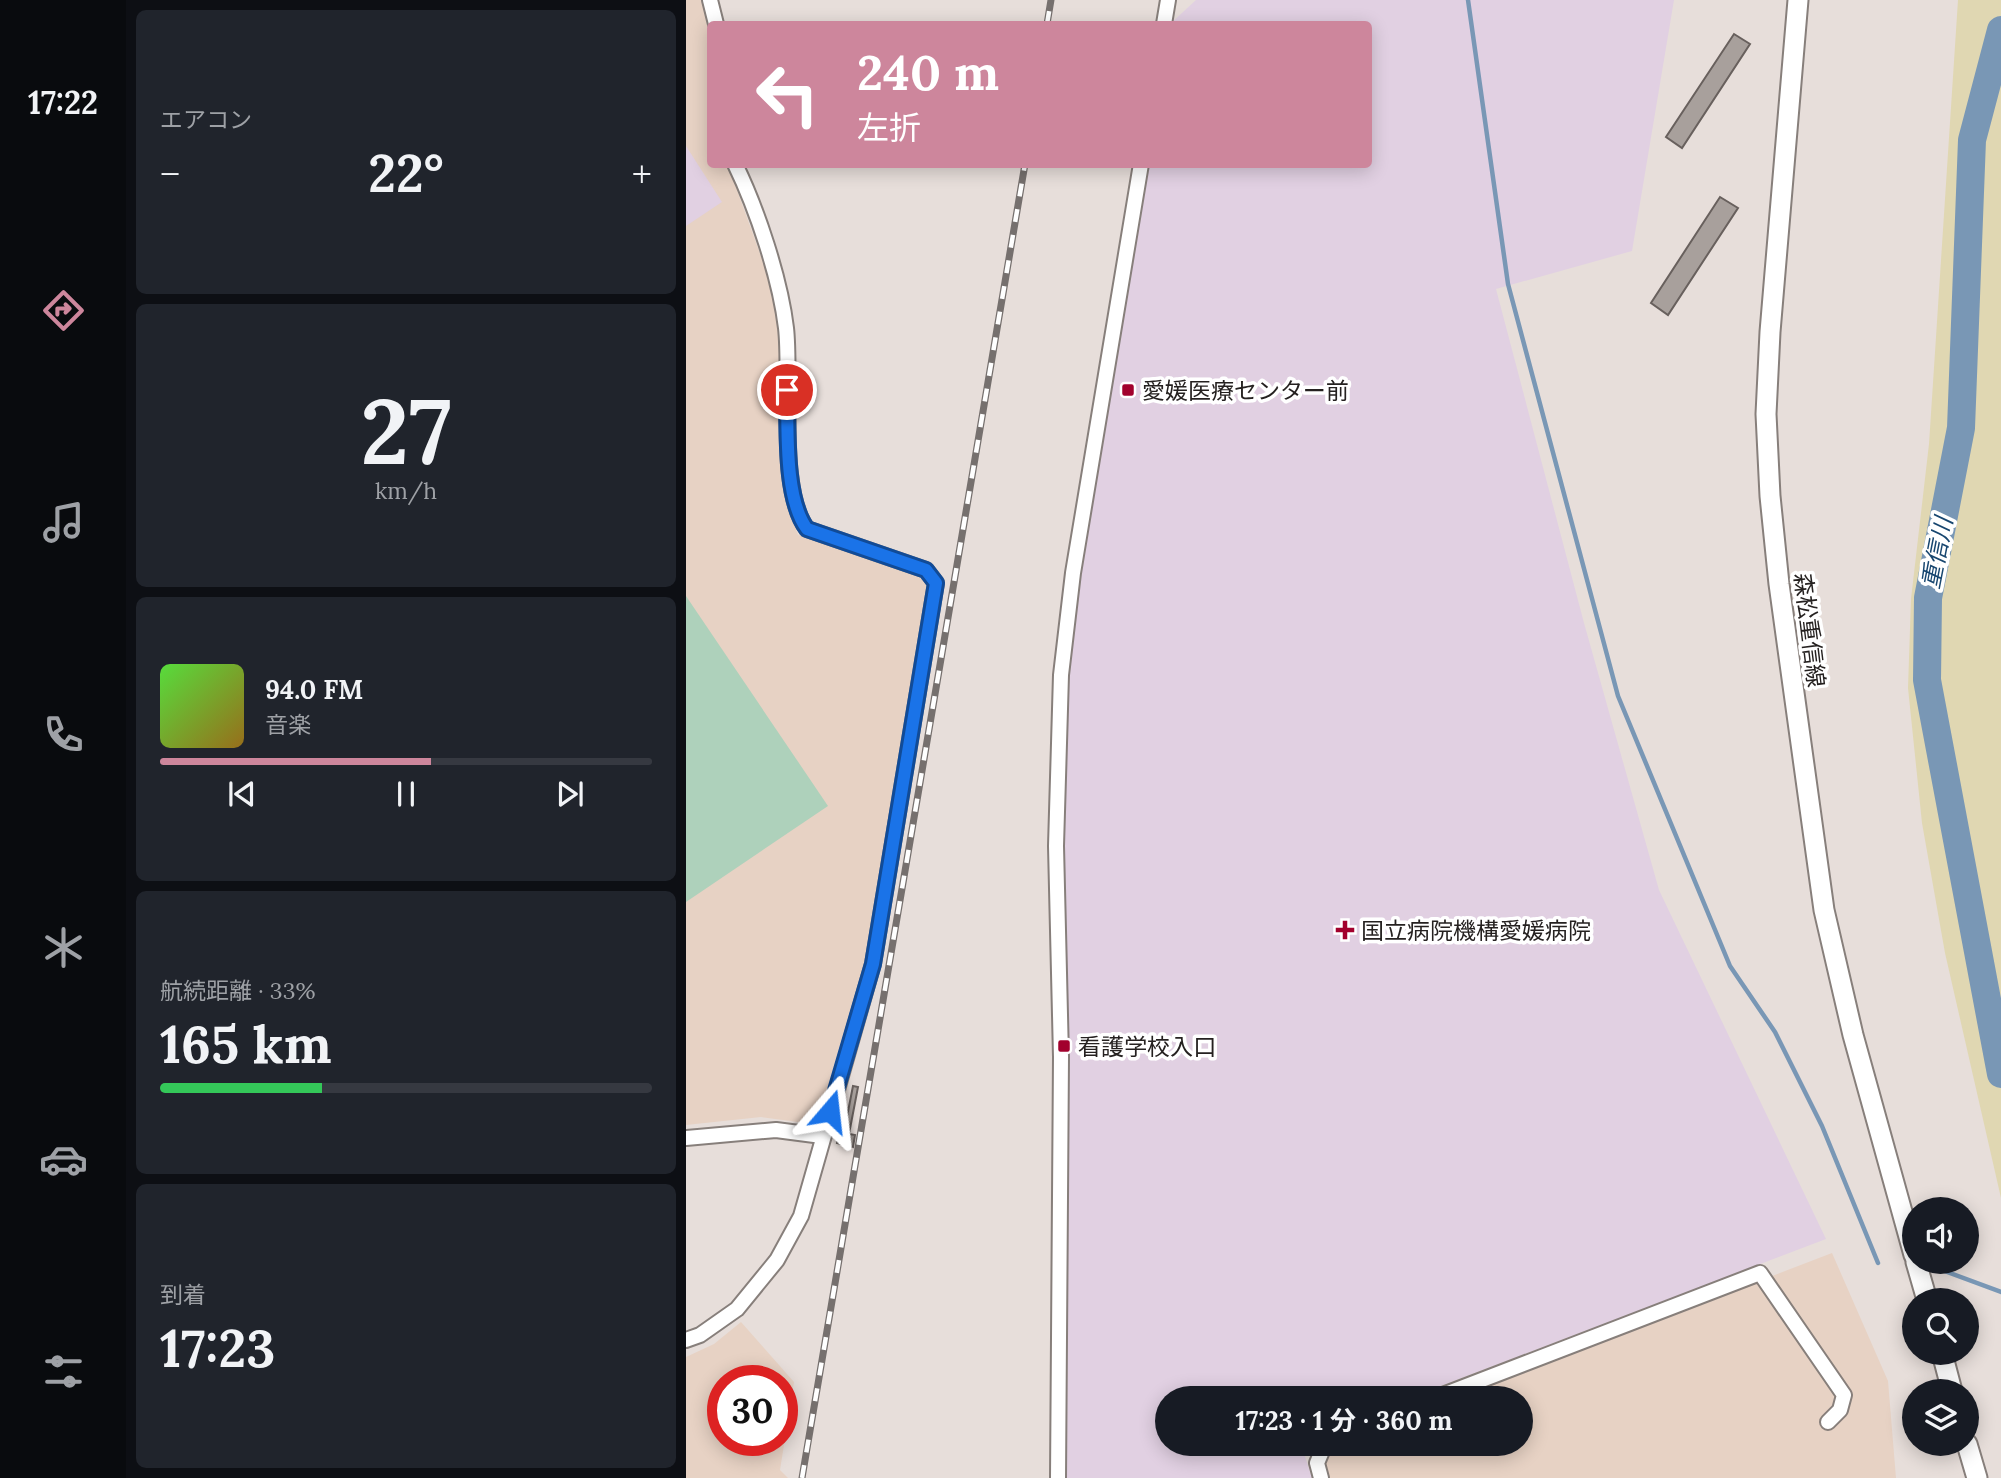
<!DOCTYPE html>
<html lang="ja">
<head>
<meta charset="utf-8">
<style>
  body { margin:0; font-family:Lora,"Noto Sans JP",serif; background:#20242c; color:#f1f3f6; height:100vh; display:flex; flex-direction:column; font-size:26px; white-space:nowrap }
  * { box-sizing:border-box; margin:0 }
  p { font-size:23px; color:#9ea1a6 }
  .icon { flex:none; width:38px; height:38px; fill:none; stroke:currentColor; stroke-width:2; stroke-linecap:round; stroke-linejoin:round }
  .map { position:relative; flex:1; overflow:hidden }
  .panel { display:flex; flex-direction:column; gap:10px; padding:10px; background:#0d0f14; width:560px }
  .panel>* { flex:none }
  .guide { position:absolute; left:21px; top:21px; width:665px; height:147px; border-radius:7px; box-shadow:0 4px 18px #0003; background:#cd869c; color:#fff; overflow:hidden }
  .buttons { position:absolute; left:1216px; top:1197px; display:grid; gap:14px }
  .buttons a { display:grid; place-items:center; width:77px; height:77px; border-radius:50%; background:#171b24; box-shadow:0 4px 18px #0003; font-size:35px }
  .speed { position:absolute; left:21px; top:1365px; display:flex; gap:14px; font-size:35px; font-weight:700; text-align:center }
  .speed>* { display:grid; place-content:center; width:91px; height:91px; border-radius:50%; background:#171b24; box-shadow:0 4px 18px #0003; line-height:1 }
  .speed .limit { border:10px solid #d22; background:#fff; color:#111 }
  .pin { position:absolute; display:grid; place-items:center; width:60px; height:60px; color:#fff; margin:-30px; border:4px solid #fff; border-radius:50%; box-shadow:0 2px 7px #0007 }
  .me { position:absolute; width:77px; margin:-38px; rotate:17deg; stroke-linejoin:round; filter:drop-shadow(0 0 5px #0008) }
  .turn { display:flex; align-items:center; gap:24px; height:147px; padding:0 35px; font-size:32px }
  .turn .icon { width:91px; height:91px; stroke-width:2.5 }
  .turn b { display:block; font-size:49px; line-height:60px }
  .big { font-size:52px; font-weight:700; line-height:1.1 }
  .panel .card { flex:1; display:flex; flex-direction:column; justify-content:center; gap:10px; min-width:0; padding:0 24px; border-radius:10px; background:#20242c }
  .panel .dial { align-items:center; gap:0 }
  .dial b { font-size:91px; line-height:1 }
  .song { display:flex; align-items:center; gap:21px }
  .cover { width:84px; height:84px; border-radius:10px; background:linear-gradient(135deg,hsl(110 70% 55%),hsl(40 70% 35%)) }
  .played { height:7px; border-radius:4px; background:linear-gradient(90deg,#cd869c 55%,#363941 55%) }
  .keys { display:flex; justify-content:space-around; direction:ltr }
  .heat { display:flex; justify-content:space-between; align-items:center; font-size:38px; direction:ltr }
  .charge { height:10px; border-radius:5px; background:linear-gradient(90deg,#34c759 33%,#363941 0) }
  .trip { position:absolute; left:469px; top:1386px; width:378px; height:70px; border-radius:35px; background:#171b24; box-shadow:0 4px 18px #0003; font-weight:700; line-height:70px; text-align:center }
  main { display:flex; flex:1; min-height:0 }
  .tabs { display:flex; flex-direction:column; width:126px; justify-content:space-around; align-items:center; background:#090b0e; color:#9ea1a6 }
  .tabs .icon { width:49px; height:49px }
  .tabs .on { color:#cd869c }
  .tabs b { font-size:32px; color:#f1f3f6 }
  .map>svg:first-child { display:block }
  .education { fill:#e7d2c4; fill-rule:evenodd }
  .medical { fill:#e1d0e2 }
  .green { fill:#aed1bb }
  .sand { fill:#e0d7b2 }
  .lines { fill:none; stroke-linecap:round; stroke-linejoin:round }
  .stream { stroke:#7997b5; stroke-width:4.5 }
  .river { stroke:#7997b5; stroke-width:28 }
  .building { fill:#a8a09c; stroke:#68605d; stroke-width:2 }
  .street-casing { stroke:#877f7b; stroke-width:18 }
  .secondary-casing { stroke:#877f7b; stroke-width:23 }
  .street { stroke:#fff; stroke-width:14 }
  .secondary { stroke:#fff; stroke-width:19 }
  .rail-casing { stroke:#76706e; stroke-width:7 }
  .rail { stroke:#fff; stroke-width:4.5; stroke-dasharray:13; stroke-linecap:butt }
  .route-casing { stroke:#114b97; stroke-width:18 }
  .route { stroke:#1a73e8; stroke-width:12 }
  .poi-dot { fill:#a2012d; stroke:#fff; stroke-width:2.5 }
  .labels { text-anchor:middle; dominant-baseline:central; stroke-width:7; stroke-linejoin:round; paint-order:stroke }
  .poi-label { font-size:23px; fill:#252120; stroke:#fff; text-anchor:start }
  .street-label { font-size:23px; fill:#252120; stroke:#fff }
  .water-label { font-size:24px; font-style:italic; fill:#17466f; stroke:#fff }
</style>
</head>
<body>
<main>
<nav class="tabs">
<b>17:22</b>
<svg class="icon on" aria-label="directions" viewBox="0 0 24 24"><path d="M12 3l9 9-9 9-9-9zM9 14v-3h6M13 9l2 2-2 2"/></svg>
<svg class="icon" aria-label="music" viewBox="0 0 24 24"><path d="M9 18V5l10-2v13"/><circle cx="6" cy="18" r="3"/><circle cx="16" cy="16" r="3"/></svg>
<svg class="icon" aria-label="phone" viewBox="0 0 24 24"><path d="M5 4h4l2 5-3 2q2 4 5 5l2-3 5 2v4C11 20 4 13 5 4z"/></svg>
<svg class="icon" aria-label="climate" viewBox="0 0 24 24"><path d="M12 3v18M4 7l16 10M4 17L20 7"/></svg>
<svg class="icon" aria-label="car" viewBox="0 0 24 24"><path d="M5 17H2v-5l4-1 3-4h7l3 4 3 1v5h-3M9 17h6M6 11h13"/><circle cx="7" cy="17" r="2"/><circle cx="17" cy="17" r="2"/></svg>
<svg class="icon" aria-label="filters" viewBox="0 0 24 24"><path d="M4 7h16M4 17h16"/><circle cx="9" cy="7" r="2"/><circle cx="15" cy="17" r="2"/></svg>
</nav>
<section class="panel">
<div class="card"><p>エアコン</p>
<div class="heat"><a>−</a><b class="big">22°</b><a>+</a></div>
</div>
<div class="card dial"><b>27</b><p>km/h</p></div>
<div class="card">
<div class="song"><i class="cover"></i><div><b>94.0 FM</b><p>音楽</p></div></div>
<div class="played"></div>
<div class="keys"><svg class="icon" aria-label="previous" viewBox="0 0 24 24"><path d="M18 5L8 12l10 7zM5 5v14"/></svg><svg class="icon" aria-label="pause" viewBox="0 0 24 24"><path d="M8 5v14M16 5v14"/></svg><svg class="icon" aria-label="next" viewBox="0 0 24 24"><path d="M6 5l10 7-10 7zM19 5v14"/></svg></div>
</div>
<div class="card"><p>航続距離 · 33%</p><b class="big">165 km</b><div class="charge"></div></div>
<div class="card"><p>到着</p><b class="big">17:23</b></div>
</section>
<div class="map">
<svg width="1315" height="1478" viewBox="0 0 1315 1478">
  <rect width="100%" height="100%" fill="#e7deda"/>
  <g class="education">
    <polygon points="0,0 17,0 24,35 24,164 42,165 85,284 94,333 92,431 106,519 112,535 237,573 243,589 180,963 135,1125 75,1117 0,1125"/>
    <polygon points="1146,1253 1202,1381 1210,1478 644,1478 638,1461 646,1445 650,1444 835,1444 835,1398 768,1398"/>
    <path d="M 55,1322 L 108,1382 L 94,1470 L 102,1478 L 0,1478 L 0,1357 L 28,1344 ZM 37,1381 L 96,1381 L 96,1440 L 37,1440 Z"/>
  </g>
  <g class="medical">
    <polygon points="510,0 988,0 946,251 810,289 898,623 973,890 1140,1239 723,1398 481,1398 481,1444 615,1444 626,1478 381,1478 382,1172 377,846 382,678 391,584 461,165 682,164 682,24 484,24"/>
    <polygon points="0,146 36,202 0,226"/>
  </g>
  <polygon class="green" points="0,596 142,806 0,902"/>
  <polygon class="sand" points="1272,0 1315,0 1315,1198 1259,953 1236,823 1222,688 1225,599 1243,444"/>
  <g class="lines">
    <g class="stream">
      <polyline points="782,0 822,284 932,696 1044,966 1089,1032 1136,1126 1192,1263"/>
      <polyline points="1253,1269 1315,1292"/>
    </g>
    <polyline class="river" points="1315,30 1286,140 1275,428 1242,598 1241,680 1315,1074"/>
  </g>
  <g class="building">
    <polygon points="1048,34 1064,44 996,148 980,137"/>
    <polygon points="1034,197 1052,208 982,315 965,303"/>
    <polygon points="167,1086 172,1087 163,1134 158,1132"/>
    <polygon points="153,1132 169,1135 167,1147 151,1143"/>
  </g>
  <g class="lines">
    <g class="street-casing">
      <g id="street">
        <polyline points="24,0 30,24"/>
        <polyline points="478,24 482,0"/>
        <polyline points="0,1138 90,1130 136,1136"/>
        <path d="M 0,1340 L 14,1335 L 51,1309 L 91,1260 L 115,1216 L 187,964 L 250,583 L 240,570 L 121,529 C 91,489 106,379 100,328 C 94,278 71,209 49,164"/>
        <polyline points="749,1398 1074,1273 1158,1395 1154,1410 1142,1422"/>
        <polyline points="372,1478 375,1057 370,846 375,675 387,573 455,164"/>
        <polyline points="635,1478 631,1463 639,1444"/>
      </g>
    </g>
    <g class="secondary-casing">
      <g id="secondary">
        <polyline points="1112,0 1084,332 1080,414 1084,496 1093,584 1138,910 1167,1035 1228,1255"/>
        <polyline points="1230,1262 1241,1300"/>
        <polyline points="1256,1353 1266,1391"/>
        <polyline points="1281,1444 1291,1478"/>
      </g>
    </g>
    <use href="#street" class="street"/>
    <use href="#secondary" class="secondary"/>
    <g class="rail-casing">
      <g id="rail">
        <polyline points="361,24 365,0"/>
        <polyline points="116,1478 339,164"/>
      </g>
    </g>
    <use href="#rail" class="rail"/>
  </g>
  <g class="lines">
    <g class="route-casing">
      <path id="route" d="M 101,390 C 102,428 98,498 121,529 L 240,570 L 250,583 L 187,964 L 144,1111"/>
    </g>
    <use href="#route" class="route"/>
  </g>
  <g class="poi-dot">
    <rect x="435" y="383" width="14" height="14" rx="3.5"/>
    <path d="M655.5 919.5h7v7h7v7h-7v7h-7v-7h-7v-7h7z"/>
    <rect x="371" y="1039" width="14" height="14" rx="3.5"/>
  </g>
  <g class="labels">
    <g class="poi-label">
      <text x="456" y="390">愛媛医療センター前</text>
      <text x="675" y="930">国立病院機構愛媛病院</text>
      <text x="392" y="1046">看護学校入口</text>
    </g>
    <g class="street-label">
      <text transform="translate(1124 630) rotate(83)">森松重信線</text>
    </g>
    <g class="water-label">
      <text transform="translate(1251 553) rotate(-79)">重信川</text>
    </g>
  </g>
</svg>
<div class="buttons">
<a><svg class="icon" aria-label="sound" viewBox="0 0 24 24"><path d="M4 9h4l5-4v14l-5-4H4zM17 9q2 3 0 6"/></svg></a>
<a><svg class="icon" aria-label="search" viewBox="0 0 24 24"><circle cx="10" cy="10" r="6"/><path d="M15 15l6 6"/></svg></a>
<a><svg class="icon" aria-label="layers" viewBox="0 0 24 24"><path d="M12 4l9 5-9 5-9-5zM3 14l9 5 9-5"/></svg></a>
</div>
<div class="speed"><div class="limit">30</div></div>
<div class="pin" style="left:101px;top:390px;background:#d93025"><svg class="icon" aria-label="arrive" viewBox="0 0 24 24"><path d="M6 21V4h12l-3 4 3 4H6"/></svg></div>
<svg class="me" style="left:144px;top:1111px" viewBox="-20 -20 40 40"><path d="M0-17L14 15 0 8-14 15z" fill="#1a73e8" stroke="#fff" stroke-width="4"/></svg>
<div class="trip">17:23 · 1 分 · 360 m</div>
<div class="guide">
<div class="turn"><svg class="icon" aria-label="left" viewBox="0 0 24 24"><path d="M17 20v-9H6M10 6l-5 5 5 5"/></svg><div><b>240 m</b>左折</div></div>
</div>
</div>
</main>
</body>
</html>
